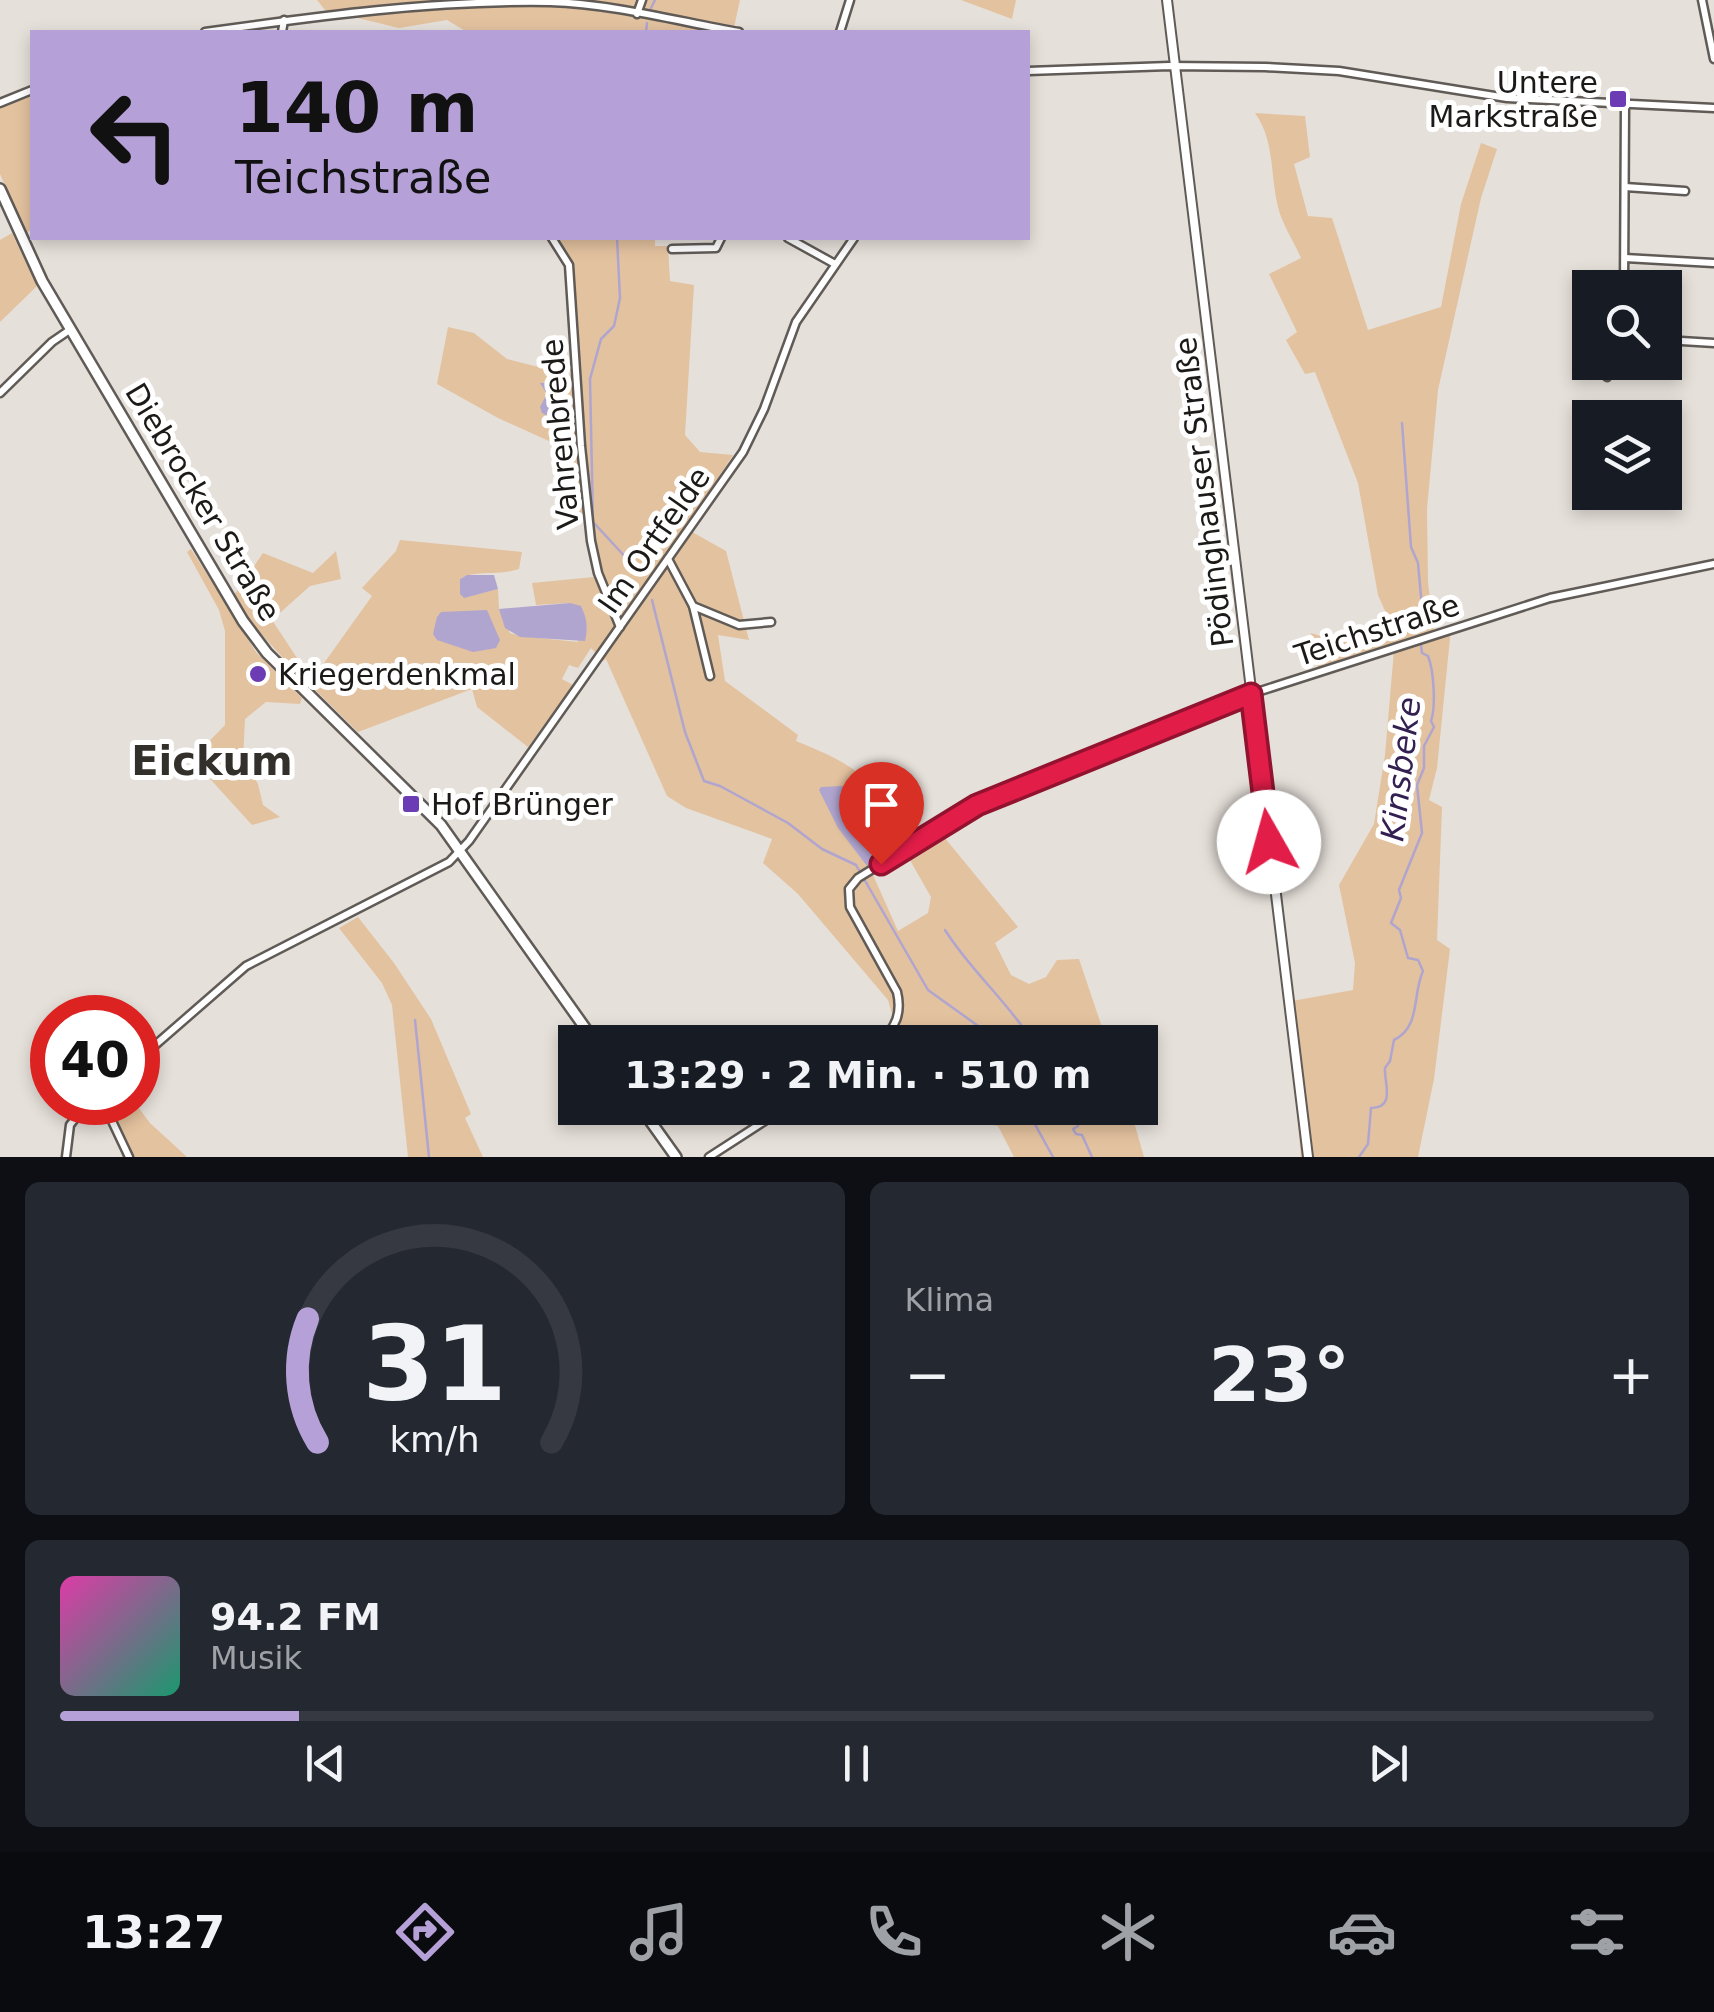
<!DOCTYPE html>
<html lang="de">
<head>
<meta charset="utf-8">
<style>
  body { margin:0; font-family:"DejaVu Sans",sans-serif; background:#242831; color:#f1f3f6; height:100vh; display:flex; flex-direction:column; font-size:38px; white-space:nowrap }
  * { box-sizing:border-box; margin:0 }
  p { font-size:32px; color:#9ea1a6 }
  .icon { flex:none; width:55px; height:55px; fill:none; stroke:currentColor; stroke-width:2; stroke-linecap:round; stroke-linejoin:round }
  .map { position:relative; height:1157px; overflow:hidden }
  .drawer { display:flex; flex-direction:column; gap:25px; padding:25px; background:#0d0f14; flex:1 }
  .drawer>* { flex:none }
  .guide { position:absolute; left:30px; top:30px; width:1000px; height:210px; border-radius:0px; box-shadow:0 5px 15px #0003; background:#b5a1d8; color:#111; overflow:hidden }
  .buttons { position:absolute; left:1572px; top:270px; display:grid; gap:20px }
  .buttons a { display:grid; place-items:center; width:110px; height:110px; border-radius:0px; background:#171b24; box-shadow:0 5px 15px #0003; font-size:50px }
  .speed { position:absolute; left:30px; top:995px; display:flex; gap:20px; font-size:50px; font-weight:700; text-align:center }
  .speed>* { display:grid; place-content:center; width:130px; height:130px; border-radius:50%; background:#171b24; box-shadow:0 5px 15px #0003; line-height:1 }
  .speed .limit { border:15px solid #d22; background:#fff; color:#111 }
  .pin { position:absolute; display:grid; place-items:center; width:85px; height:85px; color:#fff; margin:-102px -42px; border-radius:50% 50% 50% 0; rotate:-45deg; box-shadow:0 0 10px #0007 }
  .pin .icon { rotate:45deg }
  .me { position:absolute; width:110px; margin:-55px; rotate:353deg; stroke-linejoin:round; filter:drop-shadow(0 0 8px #0008) }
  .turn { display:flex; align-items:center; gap:35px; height:210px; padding:0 40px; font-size:45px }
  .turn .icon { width:130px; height:130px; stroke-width:2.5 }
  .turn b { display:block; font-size:70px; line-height:85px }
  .big { font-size:75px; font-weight:700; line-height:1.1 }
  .drawer .card { flex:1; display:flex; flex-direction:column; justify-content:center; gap:15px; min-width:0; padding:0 35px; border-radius:15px; background:#242831 }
  .drawer .dial { align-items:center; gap:0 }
  .dial svg { height:260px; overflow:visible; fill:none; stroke:#363941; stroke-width:7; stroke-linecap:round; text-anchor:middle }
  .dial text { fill:#f1f3f6; stroke:none }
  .song { display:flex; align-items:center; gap:30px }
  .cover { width:120px; height:120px; border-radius:15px; background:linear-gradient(135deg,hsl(320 70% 55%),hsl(160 70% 35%)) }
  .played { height:10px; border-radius:5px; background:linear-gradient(90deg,#b5a1d8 15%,#363941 15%) }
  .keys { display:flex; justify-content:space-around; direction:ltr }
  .heat { display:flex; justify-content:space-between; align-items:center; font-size:55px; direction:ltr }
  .drawer .tiles { flex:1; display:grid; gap:25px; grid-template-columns:1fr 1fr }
  .card:last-child { grid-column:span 2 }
  .trip { position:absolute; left:558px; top:1025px; width:600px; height:100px; border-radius:0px; background:#171b24; box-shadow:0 5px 15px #0003; font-weight:700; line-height:100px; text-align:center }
  .dock { display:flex; height:160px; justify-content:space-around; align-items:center; background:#090b0e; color:#9ea1a6 }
  .dock .icon { width:70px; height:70px }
  .dock .selected { color:#b5a1d8 }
  .dock b { font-size:45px; color:#f1f3f6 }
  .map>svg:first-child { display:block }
  .green { fill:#e3c29f; fill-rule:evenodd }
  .water { fill:#b0a5cf }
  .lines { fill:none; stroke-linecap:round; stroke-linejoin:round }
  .stream { stroke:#b0a5cf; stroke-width:2.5 }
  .minor-casing { stroke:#605b56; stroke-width:11 }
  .tertiary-casing { stroke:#605b56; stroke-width:12 }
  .secondary-casing { stroke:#605b56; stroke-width:14 }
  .minor { stroke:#fff; stroke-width:6 }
  .tertiary { stroke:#fff; stroke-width:8 }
  .secondary { stroke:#fff; stroke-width:9 }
  .route-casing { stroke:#92132f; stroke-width:25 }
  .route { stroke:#e11d48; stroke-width:18 }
  .poi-dot { fill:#6b3cb3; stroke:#fff; stroke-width:4 }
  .labels { text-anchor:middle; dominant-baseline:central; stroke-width:10; stroke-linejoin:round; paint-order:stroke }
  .poi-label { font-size:30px; fill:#1c1a18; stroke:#fff; text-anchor:start }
  .street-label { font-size:30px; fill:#1c1a18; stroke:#fff }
  .water-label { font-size:32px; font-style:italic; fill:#332053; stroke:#fff }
  .district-label { font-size:40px; font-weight:bold; fill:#332f2a; stroke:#fff }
</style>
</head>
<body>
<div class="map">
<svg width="1714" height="1157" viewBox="0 0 1714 1157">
  <rect width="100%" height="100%" fill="#e6e0da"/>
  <g class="green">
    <polygon points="317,0 740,0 733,32 467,32 447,20 399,28 325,10"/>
    <polygon points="961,0 1016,0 1012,19"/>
    <polygon points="32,93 32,228 26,234 0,174 0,106"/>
    <path d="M 1255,113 L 1305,116 L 1310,157 L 1294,164 L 1308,216 L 1332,218 L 1368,330 L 1441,307 L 1461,204 L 1481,143 L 1497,149 L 1481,198 L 1438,390 L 1427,509 L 1428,582 L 1434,633 L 1451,628 L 1437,768 L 1429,800 L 1442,807 L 1437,940 L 1450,949 L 1434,1079 L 1418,1157 L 1301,1157 L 1289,1026 L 1292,1001 L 1353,990 L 1355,963 L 1339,885 L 1374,824 L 1385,755 L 1394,650 L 1319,673 L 1311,633 L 1331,639 L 1390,622 L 1378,595 L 1358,483 L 1315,372 L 1305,374 L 1286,340 L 1297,332 L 1269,274 L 1301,258 C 1294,242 1282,224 1278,207 C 1270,175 1275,141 1255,113 Z"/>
    <polygon points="12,233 37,286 0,322 0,240"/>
    <path d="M 548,238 L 655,238 L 655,246 L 668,246 L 670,281 L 694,285 L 685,435 L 700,452 L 733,455 L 685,528 L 726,551 L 749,640 L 718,635 L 725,681 L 798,735 L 796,741 C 865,769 871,778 905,843 L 935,826 L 1018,927 L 995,943 L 1011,975 L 1029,984 L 1046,977 L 1057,960 L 1079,959 L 1107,1042 L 877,1042 L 887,1033 L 893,1017 L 888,1000 L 798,894 L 763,863 L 772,839 L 686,808 L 667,796 L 606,659 L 603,661 L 591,648 L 578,668 L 569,665 L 562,679 L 573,685 L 528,747 L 477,707 L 472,689 L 358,732 L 309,684 L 372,596 L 362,588 L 396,551 L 400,540 L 522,552 L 519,569 C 499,576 476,570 461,578 L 460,594 L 465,597 L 498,589 L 499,609 L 510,633 L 520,636 L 578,642 L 570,603 L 536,605 L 532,583 L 594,577 L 586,518 L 575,519 L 571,451 L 498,418 L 437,384 L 448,327 L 474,333 L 507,359 L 574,376 L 564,260 ZM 907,855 L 931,897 L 928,913 L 898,931 L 873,875 Z"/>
    <polygon points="191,549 256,652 302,698 300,704 266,702 245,719 243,759 258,784 263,805 280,817 252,825 192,759 225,725 225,631 219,610 187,552"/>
    <polygon points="336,551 341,579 310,586 272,620 299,661 292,668 256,628 234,595 263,553 313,573"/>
    <polygon points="358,917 394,963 431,1019 471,1114 465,1118 483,1157 408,1157 392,1005 382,983 339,928"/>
    <polygon points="107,1103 135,1103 150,1123 187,1157 132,1157"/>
    <polygon points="882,1108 1130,1108 1144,1157 1014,1157 998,1126"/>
  </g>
  <g class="water">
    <polygon points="540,383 562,383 563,415 557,421 542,413 540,407 547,394"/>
    <polygon points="467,575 494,575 498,589 464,598 460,594 460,579"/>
    <path d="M 570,603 L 581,606 C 587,619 588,627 585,641 L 520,637 L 505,628 L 499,609 Z"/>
    <polygon points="487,610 500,640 496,648 473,652 437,640 433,634 437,617 441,612"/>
    <polygon points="863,785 875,789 904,845 867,866 838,828 819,790 821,787"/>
  </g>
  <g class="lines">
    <g class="stream">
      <polyline points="651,8 655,0"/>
      <polyline points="646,32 647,23"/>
      <polyline points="617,238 620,298 614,326 601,339 590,379 593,522 642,575"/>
      <polyline points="1402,423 1411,547 1418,563 1424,630"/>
      <polyline points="652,600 685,732 704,781 720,786 788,823 822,849 856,865 928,990 981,1028 990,1042"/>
      <path d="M 945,930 C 970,970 1008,1002 1033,1042"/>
      <polyline points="415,1020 429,1157"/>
      <polyline points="1026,1108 1053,1157"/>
      <polyline points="1070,1108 1078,1126 1073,1129 1076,1134 1082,1135 1092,1157"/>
      <path d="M 1359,1157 L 1368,1144 L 1371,1108 C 1396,1108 1384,1083 1385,1068 L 1390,1061 L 1394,1040 C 1421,1027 1412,995 1423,971 L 1418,960 L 1408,958 L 1400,930 L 1391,923 L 1401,898 L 1399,890 L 1422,833 L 1417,785 L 1424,768 L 1424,746 L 1434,727 L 1431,721 C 1436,707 1434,671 1428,656 L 1422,653 L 1421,645"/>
    </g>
    <g class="minor-casing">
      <g id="minor">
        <polyline points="1702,0 1714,59"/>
        <polyline points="637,14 642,0"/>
        <path d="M 205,32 C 319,16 434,0 550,2 C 613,4 677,21 739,32"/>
        <polyline points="282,32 284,20"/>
        <polyline points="840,32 850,0"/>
        <polyline points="1028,71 1169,66 1265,67 1339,71 1507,98 1714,108"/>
        <polyline points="0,103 32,90"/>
        <polyline points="1625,187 1685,191"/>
        <polyline points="552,238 569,265 581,446 591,541 598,573 620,627"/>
        <polyline points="788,238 835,264"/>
        <polyline points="672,249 716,248 721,238"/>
        <polyline points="1625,258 1713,263"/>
        <polyline points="1624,288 1625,104"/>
        <polyline points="1665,340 1714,343"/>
        <polyline points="1607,377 1608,362"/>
        <polyline points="0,393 52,342 71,329"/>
        <polyline points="668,559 693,606 710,676"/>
        <polyline points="693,606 739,625 771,622"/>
        <path d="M 880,1042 C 896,1027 902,1013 897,992 L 850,907 L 849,889 L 858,878 L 977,805 L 1251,694 L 1550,598 L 1714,564"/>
        <polyline points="138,1060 246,966 449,862 469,841 743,452 764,409 796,322 854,238"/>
        <polyline points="103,1102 129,1157"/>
        <polyline points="66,1157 70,1125 88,1102"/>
        <polyline points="709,1157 785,1108"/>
      </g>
    </g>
    <g class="tertiary-casing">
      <polyline id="tertiary" points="1167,0 1308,1157"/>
    </g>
    <g class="secondary-casing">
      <g id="secondary">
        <polyline points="0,189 42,281 243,621 267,653 441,825 595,1042"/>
        <polyline points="641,1108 676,1157"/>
      </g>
    </g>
    <use href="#minor" class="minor"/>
    <use href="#tertiary" class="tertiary"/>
    <use href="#secondary" class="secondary"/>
  </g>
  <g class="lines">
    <g class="route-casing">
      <polyline id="route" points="881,864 977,805 1251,694 1269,842"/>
    </g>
    <use href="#route" class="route"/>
  </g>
  <g class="poi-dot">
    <rect x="1608" y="89" width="20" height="20" rx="5"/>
    <circle cx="258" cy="674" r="10"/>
    <rect x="401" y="794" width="20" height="20" rx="5"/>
  </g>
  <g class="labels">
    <g class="poi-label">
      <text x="1598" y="82" text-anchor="end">Untere<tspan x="1598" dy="34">Markstraße</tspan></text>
      <text x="278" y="674">Kriegerdenkmal</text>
      <text x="431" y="804">Hof Brünger</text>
    </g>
    <g class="street-label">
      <text transform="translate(560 434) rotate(-95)">Vahrenbrede</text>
      <text transform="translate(1204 492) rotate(-97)">Pödinghauser Straße</text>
      <text transform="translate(203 502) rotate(59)">Diebrocker Straße</text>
      <text transform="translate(654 540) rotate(-55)">Im Ortfelde</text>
      <text transform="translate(1377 630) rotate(-18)">Teichstraße</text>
    </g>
    <g class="water-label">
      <text transform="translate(1401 769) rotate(-83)">Kinsbeke</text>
    </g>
    <g class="district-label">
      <text x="212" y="761">Eickum</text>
    </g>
  </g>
</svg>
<div class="buttons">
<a><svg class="icon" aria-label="search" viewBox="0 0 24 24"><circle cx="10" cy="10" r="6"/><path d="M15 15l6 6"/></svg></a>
<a><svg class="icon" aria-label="layers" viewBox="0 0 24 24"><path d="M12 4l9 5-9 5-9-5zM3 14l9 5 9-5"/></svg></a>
</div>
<div class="speed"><div class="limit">40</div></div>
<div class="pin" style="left:881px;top:864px;background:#d93025"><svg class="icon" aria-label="arrive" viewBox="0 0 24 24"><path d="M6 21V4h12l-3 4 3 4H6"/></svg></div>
<svg class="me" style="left:1269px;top:842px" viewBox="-20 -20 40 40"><circle r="19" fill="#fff"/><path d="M0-13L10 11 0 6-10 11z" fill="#e11d48"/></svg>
<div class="trip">13:29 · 2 Min. · 510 m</div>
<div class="guide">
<div class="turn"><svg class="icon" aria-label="left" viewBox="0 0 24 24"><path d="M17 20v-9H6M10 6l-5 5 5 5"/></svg><div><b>140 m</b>Teichstraße</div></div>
</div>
</div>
<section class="drawer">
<div class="tiles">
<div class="card dial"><svg viewBox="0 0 100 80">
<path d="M14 69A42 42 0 1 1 86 69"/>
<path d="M14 69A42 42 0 0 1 11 31" stroke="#b5a1d8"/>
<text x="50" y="56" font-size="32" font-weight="700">31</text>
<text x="50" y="72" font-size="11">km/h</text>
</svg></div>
<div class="card"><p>Klima</p>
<div class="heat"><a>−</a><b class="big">23°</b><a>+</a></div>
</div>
<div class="card">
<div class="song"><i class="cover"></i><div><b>94.2 FM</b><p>Musik</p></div></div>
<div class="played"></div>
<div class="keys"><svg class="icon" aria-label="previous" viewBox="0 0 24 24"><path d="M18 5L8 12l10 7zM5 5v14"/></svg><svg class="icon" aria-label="pause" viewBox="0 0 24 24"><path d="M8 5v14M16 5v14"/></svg><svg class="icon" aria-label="next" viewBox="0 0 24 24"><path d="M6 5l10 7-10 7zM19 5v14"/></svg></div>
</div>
</div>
</section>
<nav class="dock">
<b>13:27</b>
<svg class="icon selected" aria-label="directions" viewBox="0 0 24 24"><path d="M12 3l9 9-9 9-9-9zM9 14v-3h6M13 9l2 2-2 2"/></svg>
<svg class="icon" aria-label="music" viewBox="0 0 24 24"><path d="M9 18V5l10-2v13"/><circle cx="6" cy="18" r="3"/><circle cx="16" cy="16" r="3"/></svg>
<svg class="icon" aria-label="phone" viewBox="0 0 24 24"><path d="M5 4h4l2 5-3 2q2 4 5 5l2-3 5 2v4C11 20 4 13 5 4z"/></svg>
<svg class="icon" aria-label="climate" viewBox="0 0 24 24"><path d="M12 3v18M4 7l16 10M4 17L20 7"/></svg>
<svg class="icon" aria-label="car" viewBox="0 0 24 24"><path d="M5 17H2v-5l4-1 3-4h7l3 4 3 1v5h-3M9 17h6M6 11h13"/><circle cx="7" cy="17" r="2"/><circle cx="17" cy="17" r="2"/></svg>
<svg class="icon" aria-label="filters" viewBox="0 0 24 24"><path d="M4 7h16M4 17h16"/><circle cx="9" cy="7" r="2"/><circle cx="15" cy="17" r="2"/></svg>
</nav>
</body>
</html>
